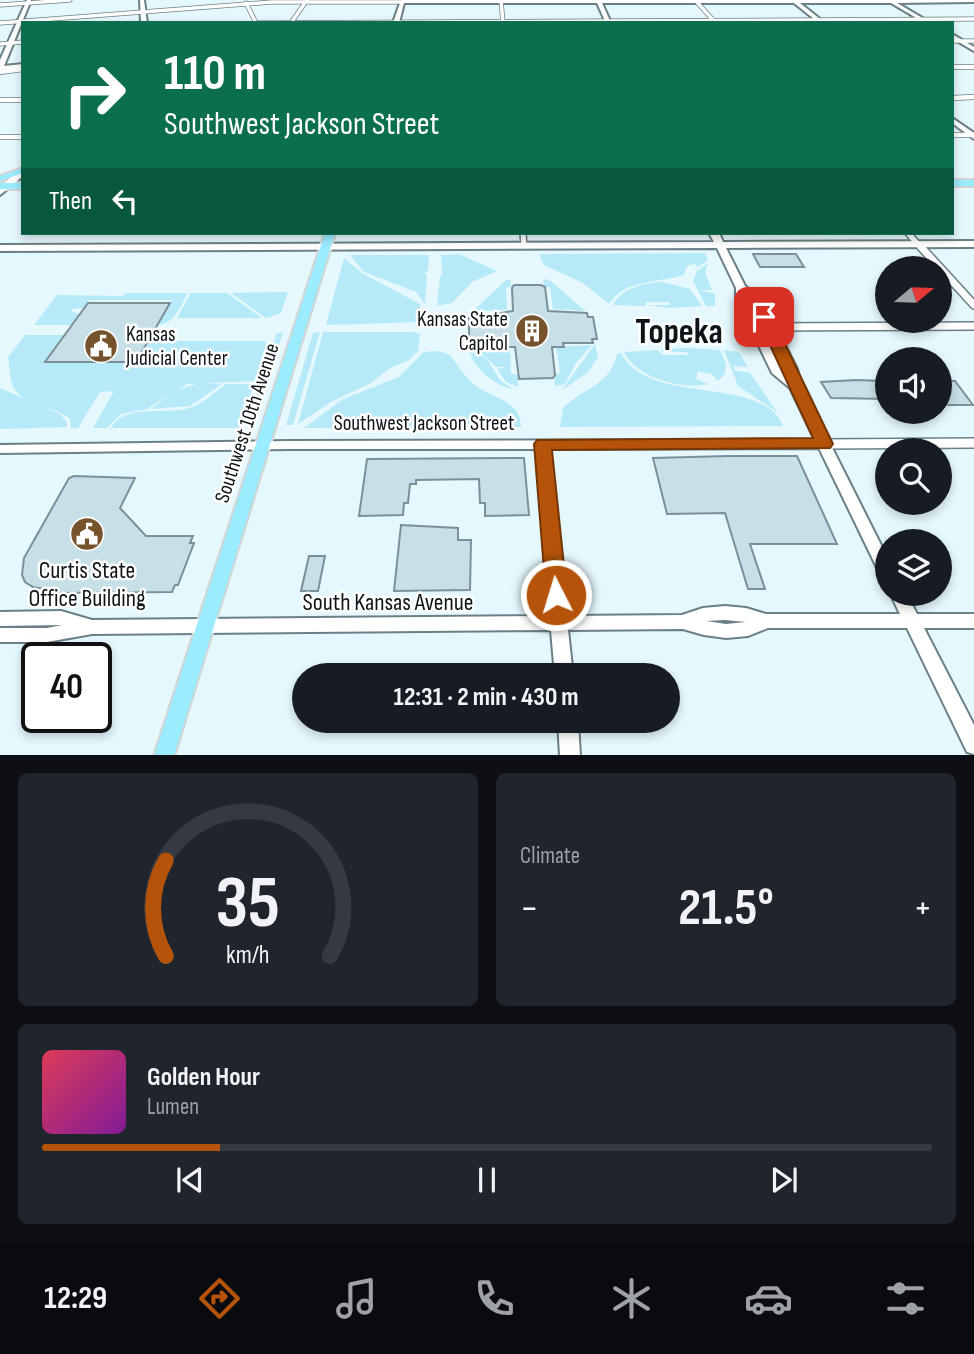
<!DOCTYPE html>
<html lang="en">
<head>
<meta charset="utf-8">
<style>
  body { margin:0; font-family:"Sofia Sans Condensed",sans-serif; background:#20242c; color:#f1f3f6; height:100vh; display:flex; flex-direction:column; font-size:26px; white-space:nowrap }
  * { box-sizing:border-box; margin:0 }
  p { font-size:23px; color:#9ea1a6 }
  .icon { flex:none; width:38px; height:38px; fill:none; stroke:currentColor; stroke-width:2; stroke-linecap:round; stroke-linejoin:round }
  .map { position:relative; height:755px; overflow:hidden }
  .side { display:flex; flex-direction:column; gap:18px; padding:18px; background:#0d0f14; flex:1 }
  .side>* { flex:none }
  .top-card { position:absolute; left:21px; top:21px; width:933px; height:214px; border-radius:0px; box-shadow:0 4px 10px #0003; background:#0b6e4f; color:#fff; overflow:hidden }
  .needle { width:46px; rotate:71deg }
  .buttons { position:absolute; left:875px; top:256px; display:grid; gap:14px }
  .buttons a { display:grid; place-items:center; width:77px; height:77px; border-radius:50%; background:#171b24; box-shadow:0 4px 10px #0003; font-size:35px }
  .speed { position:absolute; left:21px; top:642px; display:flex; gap:14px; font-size:35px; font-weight:700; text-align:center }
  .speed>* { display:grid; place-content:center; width:91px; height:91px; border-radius:50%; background:#171b24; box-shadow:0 4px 10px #0003; line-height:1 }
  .speed .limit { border:4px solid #111; border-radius:10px; background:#fff; color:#111 }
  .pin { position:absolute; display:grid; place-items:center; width:60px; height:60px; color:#fff; margin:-30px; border-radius:14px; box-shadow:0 4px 10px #0006 }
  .me { position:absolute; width:77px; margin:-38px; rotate:355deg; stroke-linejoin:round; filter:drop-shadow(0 0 5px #0008) }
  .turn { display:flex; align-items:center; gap:24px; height:147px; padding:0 28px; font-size:32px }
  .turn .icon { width:91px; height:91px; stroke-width:2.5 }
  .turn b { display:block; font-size:49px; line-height:60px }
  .then { display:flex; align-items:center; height:66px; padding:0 28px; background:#0003; gap:14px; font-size:26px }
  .big { font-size:52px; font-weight:700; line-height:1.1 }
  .side .tile { flex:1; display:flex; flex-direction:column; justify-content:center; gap:10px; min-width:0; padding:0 24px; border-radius:10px; background:#20242c }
  .side .dial { align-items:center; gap:0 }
  .dial svg { height:182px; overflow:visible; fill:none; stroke:#363941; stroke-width:7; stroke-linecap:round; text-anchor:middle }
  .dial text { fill:#f1f3f6; stroke:none }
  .song { display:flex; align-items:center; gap:21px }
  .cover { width:84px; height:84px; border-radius:10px; background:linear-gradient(135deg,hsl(350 70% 55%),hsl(290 70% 35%)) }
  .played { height:7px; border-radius:4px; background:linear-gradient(90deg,#b45309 20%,#363941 20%) }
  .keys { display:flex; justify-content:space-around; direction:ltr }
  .heat { display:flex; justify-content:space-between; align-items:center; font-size:38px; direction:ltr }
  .side .tiles { flex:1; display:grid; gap:18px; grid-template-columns:1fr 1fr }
  .tile:last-child { grid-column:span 2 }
  .trip { position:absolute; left:292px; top:663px; width:388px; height:70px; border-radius:35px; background:#171b24; box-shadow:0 4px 10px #0003; font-weight:700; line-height:70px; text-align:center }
  .tabs { display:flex; height:112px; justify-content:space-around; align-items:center; background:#090b0e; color:#9ea1a6 }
  .tabs .icon { width:49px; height:49px }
  .tabs .current { color:#b45309 }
  .tabs b { font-size:32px; color:#f1f3f6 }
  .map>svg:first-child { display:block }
  .green { fill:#b6eaf9 }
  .building { fill:#c7dfe6; stroke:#7b9197; stroke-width:2 }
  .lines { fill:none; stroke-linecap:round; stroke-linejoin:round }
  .street-far4-casing { stroke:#6a8086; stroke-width:5 }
  .street-far3-casing { stroke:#6a8086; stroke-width:6 }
  .street-far2-casing { stroke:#6a8086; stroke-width:8 }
  .street-far1-casing { stroke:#6a8086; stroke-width:10 }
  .street-casing { stroke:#6a8086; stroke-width:12 }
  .secondary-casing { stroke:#6a8086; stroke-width:4 }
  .primary-casing { stroke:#d3d5d5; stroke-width:4 }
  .street-far4 { stroke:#fff; stroke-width:3.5 }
  .street-far3 { stroke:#fff; stroke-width:4.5 }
  .street-far2 { stroke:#fff; stroke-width:5 }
  .street-far1 { stroke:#fff; stroke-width:7 }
  .street { stroke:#fff; stroke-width:9 }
  .secondary { fill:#fff; fill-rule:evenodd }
  .primary { fill:#9becff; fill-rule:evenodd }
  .route { fill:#b45309; stroke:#753606; stroke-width:2 }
  .labels { text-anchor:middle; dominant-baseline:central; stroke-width:5; stroke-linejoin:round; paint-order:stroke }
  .poi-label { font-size:21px; fill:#0c1417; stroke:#fff; text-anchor:end }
  .street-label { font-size:21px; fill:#0c1417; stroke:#fff }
  .near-poi-label { font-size:24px; fill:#0c1417; stroke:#fff }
  .near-street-label { font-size:24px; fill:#0c1417; stroke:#fff }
  .town-label { font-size:35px; font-weight:bold; fill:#0c1417; stroke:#fff }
</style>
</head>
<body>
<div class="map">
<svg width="974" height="756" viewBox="0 0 974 756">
  <rect width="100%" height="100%" fill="#e5f8fe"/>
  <g class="green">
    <path d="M 705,253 L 708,260 L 698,267 L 694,264 L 687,266 L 684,275 C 659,283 624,279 609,304 L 583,283 L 544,265 L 539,254 Z"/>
    <polygon points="459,254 497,271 472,282 452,303 437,306 440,276 442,275 441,255"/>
    <polygon points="350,255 429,255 428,271 425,272 427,276 425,304 416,292 364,272"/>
    <polygon points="344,258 362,273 420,304 421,322 326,325"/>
    <polygon points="708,263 705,272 712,290 700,290 715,294 715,306 706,306 693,281 697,271"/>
    <polygon points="546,279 552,282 585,311 553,309 550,287 544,287 543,280"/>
    <polygon points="506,280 511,280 511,287 506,287 507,310 473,311"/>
    <path d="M 663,282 L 690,289 L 702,306 L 670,308 L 647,305 L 670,305 L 669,302 L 646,302 L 645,306 L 613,305 C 622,288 645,282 663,282 Z"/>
    <polygon points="288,292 281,313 266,318 231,293"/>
    <path d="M 126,293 L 188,293 C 179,308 175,323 158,325 L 172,300 L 90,300 L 83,308 L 73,309 L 71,311 L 79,314 L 71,325 L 34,325 L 57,295 L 122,296 Z"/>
    <polygon points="191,293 227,293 262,318 177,318"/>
    <polygon points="320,332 293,425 286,425 313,333"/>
    <polygon points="323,332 414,332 420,334 418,351 409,360 390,368 371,383 331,402 298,424"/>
    <polygon points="277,333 283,333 258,406 251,406"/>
    <path d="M 153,334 L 161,336 L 159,341 L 265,341 L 268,346 L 255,381 L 187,384 L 147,409 L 121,414 L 107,428 L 93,428 L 114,391 L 100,392 L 78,428 L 71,428 L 70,419 C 55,406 26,407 15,390 C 9,382 10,366 8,357 L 25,335 L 64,335 L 45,362 L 137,362 Z"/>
    <polygon points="595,344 598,357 587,373 562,390"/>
    <path d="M 468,345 L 487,359 L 500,380 L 513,389 C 494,386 470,366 468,345 Z"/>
    <polygon points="592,345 576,363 565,384 555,386 554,375 560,373 556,347"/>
    <polygon points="474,346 510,347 511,373 518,375 518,387 506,382 497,369 508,367 496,367"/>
    <path d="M 688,348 L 720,350 C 726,362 730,372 718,381 L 710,373 L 698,372 L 696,379 L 708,384 C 682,390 636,378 624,352 L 658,350 L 662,355 L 688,355 L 687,352 L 662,352 L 661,349 Z"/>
    <polygon points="724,350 739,352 748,367 734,366 734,370 750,373 777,412 738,386"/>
    <path d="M 438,351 L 450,355 C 456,363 463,374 471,382 C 487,398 521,398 521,427 L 304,428 L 343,399 L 399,377 L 424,352 Z"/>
    <path d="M 621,353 C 648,407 763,374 783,426 L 560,427 L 563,408 C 584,387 610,386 617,354 Z"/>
    <polygon points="199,383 222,384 190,406 151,409 175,391"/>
    <path d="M 226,384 L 254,384 L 239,428 L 111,428 C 127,402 164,416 189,408 C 203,404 215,392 226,384 Z"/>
    <polygon points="0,388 60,414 67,422 67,427 0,429"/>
  </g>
  <g class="building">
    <polygon points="753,254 796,254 804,267 760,267"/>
    <polygon points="514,285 541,285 545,287 548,311 587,313 588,317 593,317 597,339 592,339 593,343 563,343 564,347 552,347 555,375 553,378 519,379 515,347 501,347 501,343 473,343 473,339 469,339 469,318 513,311 512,288"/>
    <polygon points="88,303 170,303 136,362 45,362"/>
    <polygon points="856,380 885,381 887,399 831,398 821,382"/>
    <polygon points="940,381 955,381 973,405 948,405 940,398"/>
    <polygon points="729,456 797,456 837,544 750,544 765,589 748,589 725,513 667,514 653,458"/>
    <polygon points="524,458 529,515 485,516 485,503 480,503 479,479 416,480 416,484 410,484 408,503 404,503 403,515 359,516 367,459"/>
    <polygon points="74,476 135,478 120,508 146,536 193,536 190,543 194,543 178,585 175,585 172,592 49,593 50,590 33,587 25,582 22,575 24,558 69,478"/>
    <polygon points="401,525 458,528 458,540 471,540 470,590 394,591"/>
    <polygon points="309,556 325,556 318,591 301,591"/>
  </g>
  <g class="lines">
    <g class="street-far4-casing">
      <g id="street-far4">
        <polyline points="501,0 503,23"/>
        <polyline points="695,0 714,21"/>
        <polyline points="246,3 256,23"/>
        <polyline points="0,5 70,0"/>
        <polyline points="293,20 307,0"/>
        <polyline points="0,23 272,2 403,2"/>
        <polyline points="258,23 974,19"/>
        <polyline points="952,41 974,41"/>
        <polyline points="0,44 23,42"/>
      </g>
    </g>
    <g class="street-far3-casing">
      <g id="street-far3">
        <polyline points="952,67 974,67"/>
        <polyline points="0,72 23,69"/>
        <polyline points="952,98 974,97"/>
        <polyline points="0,100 23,100"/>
        <polyline points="952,135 974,135"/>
        <polyline points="0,137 23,137"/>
      </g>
    </g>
    <g class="street-far2-casing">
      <g id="street-far2">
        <polyline points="523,233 524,246"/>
        <polyline points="908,233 922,249"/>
      </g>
    </g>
    <g class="street-far1-casing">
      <g id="street-far1">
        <polyline points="921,247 974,305"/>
        <polyline points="755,327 974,326"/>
      </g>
    </g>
    <g class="street-casing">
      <polyline id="street" points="824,444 974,443"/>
    </g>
    <g class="secondary-casing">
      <g id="secondary">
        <polygon points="27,0 31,0 4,66 23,64 23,68 0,70 0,60"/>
        <polygon points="140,0 144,0 147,23 141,23"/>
        <polygon points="401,0 974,0 974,2 897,3 931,23 925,23 891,3 800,3 825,23 819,23 794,3 602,3 611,23 606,23 597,3 404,3 399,23 393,23"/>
        <polygon points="952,34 974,47 974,51 952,38"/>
        <polygon points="952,118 974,133 974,139 952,123"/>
        <polygon points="20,169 23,169 23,176 0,195 0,187"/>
        <path d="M 709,233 L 719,233 L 723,242 L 974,241 L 974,247 L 726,248 L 745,286 L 760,299 L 776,327 L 797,369 L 802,388 L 887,557 L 887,578 L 881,576 L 879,572 L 819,448 L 550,449 L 567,616 L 682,615 L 703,608 L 725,606 L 746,608 L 766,614 L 900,614 L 890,593 L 906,593 L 917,614 L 974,614 L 974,628 L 924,628 L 974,725 L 974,754 L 967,752 L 907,628 L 768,628 L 748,636 L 726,638 L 704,635 L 683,629 L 568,630 L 573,676 L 555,676 L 551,630 L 92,634 L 47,642 L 0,642 L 0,628 L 47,628 L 62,625 L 0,626 L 0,612 L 61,611 L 92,620 L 550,616 L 537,449 L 289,449 L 0,453 L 0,445 L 289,441 L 815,440 L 790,388 L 772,373 L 736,298 L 736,288 L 717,248 L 0,251 L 0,245 L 714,242 ZM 746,298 C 759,309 781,357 786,373 L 783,371 ZM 725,620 L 746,622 L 726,624 L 706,621 Z"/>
        <polygon points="558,721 578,721 580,756 560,756"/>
      </g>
    </g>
    <g class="primary-casing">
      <g id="primary">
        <polygon points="23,168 23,173 0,181 0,176"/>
        <rect x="952" y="180" width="22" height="6"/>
        <rect x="0" y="183" width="23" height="6"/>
        <polygon points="325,233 335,233 174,756 154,756"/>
      </g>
    </g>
    <use href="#street-far4" class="street-far4"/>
    <use href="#street-far3" class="street-far3"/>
    <use href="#street-far2" class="street-far2"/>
    <use href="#street-far1" class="street-far1"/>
    <use href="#street" class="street"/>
    <use href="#secondary" class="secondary"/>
    <use href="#primary" class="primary"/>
  </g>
  <polygon class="route" points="764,312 772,317 833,444 830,448 552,450 567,595 564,601 556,604 549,601 546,595 534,444 537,440 813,438 757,317"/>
  <defs>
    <g id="building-disc" transform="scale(1.75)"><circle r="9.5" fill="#77532d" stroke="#fff"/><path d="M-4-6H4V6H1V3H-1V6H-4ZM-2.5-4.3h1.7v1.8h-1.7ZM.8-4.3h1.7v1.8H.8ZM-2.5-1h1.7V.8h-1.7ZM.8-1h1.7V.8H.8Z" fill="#fff"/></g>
    <g id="civic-disc" transform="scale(1.75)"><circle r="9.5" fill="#77532d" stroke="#fff"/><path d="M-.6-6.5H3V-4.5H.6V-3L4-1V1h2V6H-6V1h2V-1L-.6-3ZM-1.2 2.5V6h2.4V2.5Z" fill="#fff"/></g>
  </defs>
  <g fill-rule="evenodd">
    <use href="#building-disc" x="532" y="331"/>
    <use href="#civic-disc" x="101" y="346"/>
    <use href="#civic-disc" x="87" y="534"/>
  </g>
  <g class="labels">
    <g class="poi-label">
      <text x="508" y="319">Kansas State<tspan x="508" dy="24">Capitol</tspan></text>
      <text x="126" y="334" text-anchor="start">Kansas<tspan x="126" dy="24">Judicial Center</tspan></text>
    </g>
    <g class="street-label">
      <text transform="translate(247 423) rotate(-72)">Southwest 10th Avenue</text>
      <text x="424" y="423">Southwest Jackson Street</text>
    </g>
    <g class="near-poi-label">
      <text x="87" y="570">Curtis State<tspan x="87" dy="28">Office Building</tspan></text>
    </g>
    <g class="near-street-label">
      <text x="388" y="602">South Kansas Avenue</text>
    </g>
    <g class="town-label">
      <text x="679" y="332">Topeka</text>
    </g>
  </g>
</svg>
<div class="buttons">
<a><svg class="needle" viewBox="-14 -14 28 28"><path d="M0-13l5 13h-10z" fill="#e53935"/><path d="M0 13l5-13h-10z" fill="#9ea1a6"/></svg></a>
<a><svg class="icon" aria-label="sound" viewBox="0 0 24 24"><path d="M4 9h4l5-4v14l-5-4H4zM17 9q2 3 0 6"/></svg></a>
<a><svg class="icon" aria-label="search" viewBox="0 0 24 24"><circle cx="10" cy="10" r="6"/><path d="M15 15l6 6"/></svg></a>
<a><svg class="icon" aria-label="layers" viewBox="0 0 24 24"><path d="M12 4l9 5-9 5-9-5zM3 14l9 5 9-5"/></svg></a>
</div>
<div class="speed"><div class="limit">40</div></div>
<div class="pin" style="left:764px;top:317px;background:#d93025"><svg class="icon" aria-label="arrive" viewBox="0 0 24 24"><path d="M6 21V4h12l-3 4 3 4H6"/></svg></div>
<svg class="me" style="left:556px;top:595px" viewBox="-20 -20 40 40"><circle r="17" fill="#b45309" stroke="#fff" stroke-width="3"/><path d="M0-11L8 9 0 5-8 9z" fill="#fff"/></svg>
<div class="trip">12:31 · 2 min · 430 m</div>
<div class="top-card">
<div class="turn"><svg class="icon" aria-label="right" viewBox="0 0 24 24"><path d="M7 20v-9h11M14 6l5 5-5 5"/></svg><div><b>110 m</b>Southwest Jackson Street</div></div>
<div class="then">Then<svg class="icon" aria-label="left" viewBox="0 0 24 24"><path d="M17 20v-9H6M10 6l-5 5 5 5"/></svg></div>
</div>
</div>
<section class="side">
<div class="tiles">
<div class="tile dial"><svg viewBox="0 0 100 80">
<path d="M14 69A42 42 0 1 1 86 69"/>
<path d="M14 69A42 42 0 0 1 14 27" stroke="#b45309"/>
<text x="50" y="56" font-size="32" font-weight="700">35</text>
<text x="50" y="72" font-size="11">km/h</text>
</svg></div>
<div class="tile"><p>Climate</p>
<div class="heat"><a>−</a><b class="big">21.5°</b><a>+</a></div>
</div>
<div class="tile">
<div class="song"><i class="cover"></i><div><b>Golden Hour</b><p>Lumen</p></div></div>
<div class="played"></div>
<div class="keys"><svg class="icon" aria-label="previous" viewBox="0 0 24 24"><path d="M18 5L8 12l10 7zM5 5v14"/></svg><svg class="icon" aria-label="pause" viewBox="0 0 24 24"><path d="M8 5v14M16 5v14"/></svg><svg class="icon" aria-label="next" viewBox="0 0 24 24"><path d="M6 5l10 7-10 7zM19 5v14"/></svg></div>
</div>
</div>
</section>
<nav class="tabs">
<b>12:29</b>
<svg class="icon current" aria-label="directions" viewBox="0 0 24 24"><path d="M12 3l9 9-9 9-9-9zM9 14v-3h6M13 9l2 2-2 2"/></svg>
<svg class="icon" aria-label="music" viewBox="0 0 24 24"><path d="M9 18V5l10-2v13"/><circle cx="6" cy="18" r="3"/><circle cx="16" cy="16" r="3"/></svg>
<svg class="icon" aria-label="phone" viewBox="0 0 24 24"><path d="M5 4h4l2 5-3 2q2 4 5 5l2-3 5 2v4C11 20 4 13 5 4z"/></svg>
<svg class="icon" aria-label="climate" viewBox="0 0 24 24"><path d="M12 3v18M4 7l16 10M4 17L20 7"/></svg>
<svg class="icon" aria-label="car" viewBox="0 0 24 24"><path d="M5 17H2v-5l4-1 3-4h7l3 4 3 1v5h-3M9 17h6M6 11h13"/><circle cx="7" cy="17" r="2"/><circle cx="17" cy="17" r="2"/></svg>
<svg class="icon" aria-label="filters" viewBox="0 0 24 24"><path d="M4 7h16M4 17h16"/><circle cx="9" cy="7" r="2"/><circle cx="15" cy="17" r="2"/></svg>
</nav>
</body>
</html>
